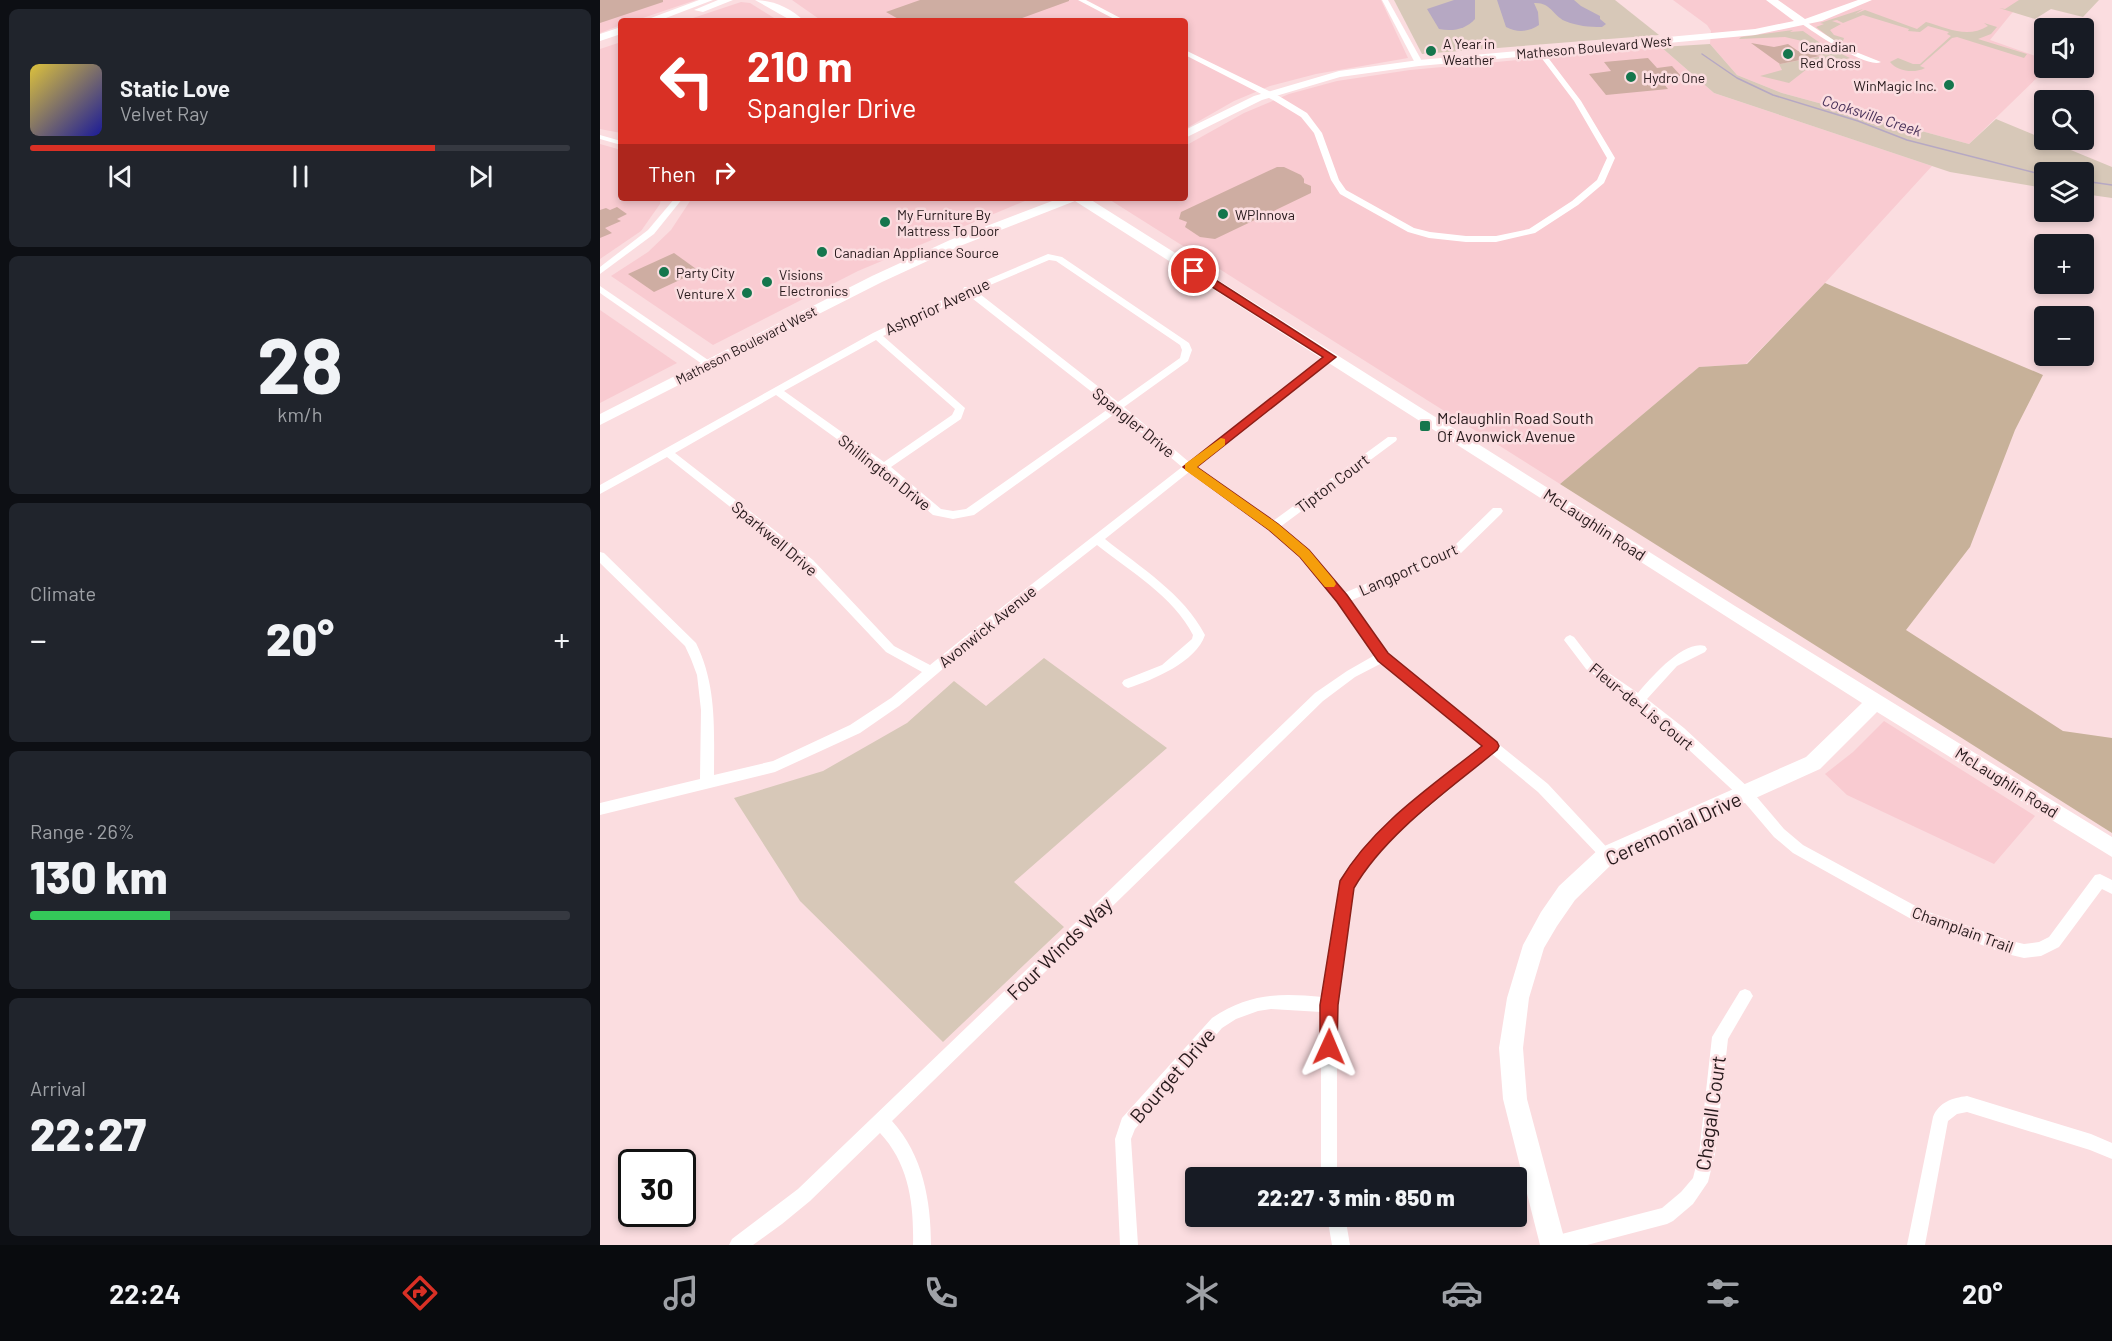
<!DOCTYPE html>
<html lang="en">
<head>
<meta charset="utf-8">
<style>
  body { margin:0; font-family:Barlow,sans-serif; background:#20242c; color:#f1f3f6; height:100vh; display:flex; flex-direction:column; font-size:22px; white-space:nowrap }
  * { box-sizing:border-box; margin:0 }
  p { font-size:20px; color:#9ea1a6 }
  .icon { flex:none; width:33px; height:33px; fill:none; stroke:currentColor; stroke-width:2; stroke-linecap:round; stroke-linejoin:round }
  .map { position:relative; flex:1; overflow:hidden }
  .panel { display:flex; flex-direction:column; gap:9px; padding:9px; background:#0d0f14; width:600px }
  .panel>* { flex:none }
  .guide { position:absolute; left:18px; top:18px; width:570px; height:183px; border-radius:6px; box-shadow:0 3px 9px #0003; background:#d93025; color:#fff; overflow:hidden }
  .buttons { position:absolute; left:1434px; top:18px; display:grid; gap:12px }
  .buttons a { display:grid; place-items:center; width:60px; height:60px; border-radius:6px; background:#171b24; box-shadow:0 3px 9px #0003; font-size:30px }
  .speed { position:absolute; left:18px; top:1149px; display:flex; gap:12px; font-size:30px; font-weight:700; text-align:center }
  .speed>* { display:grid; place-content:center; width:78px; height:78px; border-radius:50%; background:#171b24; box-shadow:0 3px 9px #0003; line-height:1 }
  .speed .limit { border:3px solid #111; border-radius:9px; background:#fff; color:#111 }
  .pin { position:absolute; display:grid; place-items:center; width:51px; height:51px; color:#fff; margin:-26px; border:3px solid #fff; border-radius:50%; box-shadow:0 2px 6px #0007 }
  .me { position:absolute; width:66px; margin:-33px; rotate:1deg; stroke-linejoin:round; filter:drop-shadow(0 0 4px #0008) }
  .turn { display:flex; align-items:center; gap:21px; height:126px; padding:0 30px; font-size:27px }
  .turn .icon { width:78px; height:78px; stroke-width:2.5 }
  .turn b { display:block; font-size:42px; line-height:51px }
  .then { display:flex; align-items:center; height:57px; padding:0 30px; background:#0003; gap:12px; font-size:22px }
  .big { font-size:45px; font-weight:800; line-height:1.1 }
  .panel .tile { flex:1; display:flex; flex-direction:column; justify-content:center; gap:9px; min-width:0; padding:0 21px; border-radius:9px; background:#20242c }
  .panel .dial { align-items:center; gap:0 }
  .dial b { font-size:78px; line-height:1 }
  .song { display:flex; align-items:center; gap:18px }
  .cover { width:72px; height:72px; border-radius:9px; background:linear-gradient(135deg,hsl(50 70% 55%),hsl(240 70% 35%)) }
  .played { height:6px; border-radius:3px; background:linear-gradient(90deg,#d93025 75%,#363941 75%) }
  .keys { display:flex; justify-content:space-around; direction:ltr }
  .heat { display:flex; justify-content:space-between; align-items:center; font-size:33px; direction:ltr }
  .charge { height:9px; border-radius:4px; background:linear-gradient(90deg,#34c759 26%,#363941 0) }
  .trip { position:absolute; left:585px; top:1167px; width:342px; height:60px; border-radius:6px; background:#171b24; box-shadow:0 3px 9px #0003; font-weight:800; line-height:60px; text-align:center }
  .menu { display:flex; height:96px; justify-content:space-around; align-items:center; background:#090b0e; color:#9ea1a6 }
  .menu .icon { width:42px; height:42px }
  .menu .active { color:#d93025 }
  .menu b { font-size:27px; color:#f1f3f6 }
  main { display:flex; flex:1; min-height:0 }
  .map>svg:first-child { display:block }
  .built { fill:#f9cbd1 }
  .green { fill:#d7c8b8 }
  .forest { fill:#c7b199 }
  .water { fill:#b6a8c3 }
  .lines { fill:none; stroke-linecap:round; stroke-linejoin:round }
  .stream { stroke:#b6a8c3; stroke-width:1.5 }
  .building { fill:#ceada2 }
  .street { fill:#fff; fill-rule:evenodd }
  .secondary { fill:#fff; fill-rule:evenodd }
  .route { fill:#d93025; stroke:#8d1f18; stroke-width:1.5 }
  .slow { fill:#f59e0b }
  .poi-dot { fill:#15764d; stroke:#fbdde0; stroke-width:2 }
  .labels { text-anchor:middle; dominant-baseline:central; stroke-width:5; stroke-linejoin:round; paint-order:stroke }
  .far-poi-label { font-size:14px; fill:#26191b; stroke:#fbdde0; text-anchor:start }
  .far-street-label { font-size:14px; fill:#26191b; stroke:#fbdde0 }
  .far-water-label { font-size:15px; font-style:italic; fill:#49325a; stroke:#fbdde0 }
  .street-label { font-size:16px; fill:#26191b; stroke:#fbdde0 }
  .poi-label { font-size:16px; fill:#26191b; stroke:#fbdde0; text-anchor:start }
  .near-street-label { font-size:20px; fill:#26191b; stroke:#fbdde0 }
</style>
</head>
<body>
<main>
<section class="panel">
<div class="tile">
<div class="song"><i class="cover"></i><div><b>Static Love</b><p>Velvet Ray</p></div></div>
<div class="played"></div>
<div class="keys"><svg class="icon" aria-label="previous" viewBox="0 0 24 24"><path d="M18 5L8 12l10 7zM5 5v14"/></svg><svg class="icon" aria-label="pause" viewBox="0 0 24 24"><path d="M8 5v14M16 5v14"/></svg><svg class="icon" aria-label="next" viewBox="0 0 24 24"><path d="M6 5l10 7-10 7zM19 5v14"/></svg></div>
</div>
<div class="tile dial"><b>28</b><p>km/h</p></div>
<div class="tile"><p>Climate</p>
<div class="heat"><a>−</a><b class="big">20°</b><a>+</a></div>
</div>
<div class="tile"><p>Range · 26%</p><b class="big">130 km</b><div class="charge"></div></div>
<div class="tile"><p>Arrival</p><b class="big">22:27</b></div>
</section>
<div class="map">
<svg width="1512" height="1245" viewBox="0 0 1512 1245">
  <rect width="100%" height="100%" fill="#fbdde0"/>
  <g class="built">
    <polygon points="0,0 96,0 34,21 21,21 21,25 0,33"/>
    <polygon points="192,0 781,0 808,58 716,74 670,86 634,101 585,129 585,21 222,21"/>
    <polygon points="1073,0 1427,0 1411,14 1390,40 1444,59 1444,68 1447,68 1369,144 1182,93 1137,75 1110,44 1111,31 1107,25"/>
    <polygon points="141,2 150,3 179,21 84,21"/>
    <polygon points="21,42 21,133 0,129 0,49"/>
    <polygon points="1061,47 1114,93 1332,166 1225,283 1146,364 1099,367 960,484 507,198 585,198 585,146 644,113 689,94 737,81 810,70"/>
    <polygon points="0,144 21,150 21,198 61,198 60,204 41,231 0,259"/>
    <polygon points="92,198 432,198 258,271 113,345 11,276 48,252 71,230"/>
    <polygon points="0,310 77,363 0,403"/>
    <polygon points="1284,721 1435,816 1394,864 1247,795 1225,774 1253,752"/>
  </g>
  <g class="green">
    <polygon points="794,0 1015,0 1059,35 822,54"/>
    <polygon points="1419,0 1499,0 1483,17 1451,9 1435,19 1399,8 1405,9"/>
    <path d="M 1263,9 L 1255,14 L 1265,10 L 1317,29 L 1326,22 C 1348,28 1367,39 1388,26 L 1384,23 L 1397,27 L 1391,34 L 1378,39 L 1427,54 L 1424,58 L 1357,37 L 1352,38 L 1320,66 L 1325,68 C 1314,74 1297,71 1290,62 L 1298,58 L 1313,64 L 1320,64 L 1351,36 L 1347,34 L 1349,32 L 1328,26 L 1320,32 L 1308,31 L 1309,29 L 1263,15 L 1243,23 L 1237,20 L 1232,21 L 1241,24 L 1230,30 L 1234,35 L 1244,38 L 1243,41 L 1233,40 L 1216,27 L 1224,24 L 1220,23 Z"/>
    <polygon points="1193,30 1190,32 1203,31 1223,45 1211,48 1202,41 1185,37 1139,39 1141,37"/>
    <polygon points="1110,44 1137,75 1182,93 1369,144 1396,119 1512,167 1512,198 1484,194 1484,172 1444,172 1444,188 1350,172 1332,166 1114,93 1061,47"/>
    <polygon points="1231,49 1250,58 1217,66 1211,70 1207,69 1189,83 1160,76 1182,70 1179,64 1224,56 1199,50"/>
    <polygon points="444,658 567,748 414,882 464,927 343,1042 200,901 134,798 223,771 307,723 354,681 386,706"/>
  </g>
  <polygon class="forest" points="1225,283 1443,375 1415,430 1370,547 1306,630 1463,731 1512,738 1512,833 960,484 1099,367 1147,364"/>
  <g class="water">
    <path d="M 854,0 L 875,0 L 875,19 C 866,29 853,32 839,29 L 827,9 Z"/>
    <path d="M 897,0 L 974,0 L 981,6 L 1000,16 L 1000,19 L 1006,24 L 1002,27 C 989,27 977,26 965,21 C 952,15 951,2 934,3 L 938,12 L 939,25 C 928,32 918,33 906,27 Z"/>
  </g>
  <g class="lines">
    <g class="stream">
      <polyline points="1102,54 1137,78 1173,95 1258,121 1307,140 1444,175"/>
      <polyline points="1484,181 1512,185"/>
    </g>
  </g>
  <g class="building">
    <polygon points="0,0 63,0 63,2 0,23"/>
    <polygon points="320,0 469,0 469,1 414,21 302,21 286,12"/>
    <polygon points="1151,43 1174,47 1188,44 1198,51 1220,56 1180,64"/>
    <polygon points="1048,58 1057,68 1072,66 1081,76 1059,78 1068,89 1006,95 989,74 1011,71 1004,62"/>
    <polygon points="677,167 684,167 701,175 704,179 704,183 711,186 711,193 615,239 600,237 585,227 587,222 579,219 581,212"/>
    <polygon points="17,207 27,214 17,219 21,221 5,228 12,233 0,238 0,210 6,208 10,210"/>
    <polygon points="74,253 99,271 54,292 28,274"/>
  </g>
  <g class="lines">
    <g class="street">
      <polygon points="478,0 486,0 526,21 518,21"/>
      <polygon points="782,0 788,0 823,63 822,65 815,63"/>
      <path d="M 1202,22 L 1206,22 L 1246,48 L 1281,62 C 1267,69 1215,33 1202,24 Z"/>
      <polygon points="585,50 679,96 707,113 722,133 739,180 746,190 814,228 830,232 866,236 896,236 929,229 972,201 997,180 1007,158 974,101 937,52 939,51 943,51 981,101 1015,158 1004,183 978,205 935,233 896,242 866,242 829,238 808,232 740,194 731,180 714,133 701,117 673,100 585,55"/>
      <polygon points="0,135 21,141 21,145 0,139"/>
      <polygon points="75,198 83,198 54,234 0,274 0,267 48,230"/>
      <path d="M 448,254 L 462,257 L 589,343 L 592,350 L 588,361 L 524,407 L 589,462 L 727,355 L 733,355 L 733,359 L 596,467 L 673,521 L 788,437 L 796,437 L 797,439 L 796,441 L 680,527 L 708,550 L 744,593 L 853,547 L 893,508 L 901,508 L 903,511 L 901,514 L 861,553 L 750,601 L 787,654 L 948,784 L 1014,855 L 1012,859 L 1007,861 L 1002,859 L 938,792 L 892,754 L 799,832 L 765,870 L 753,888 L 737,1005 L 737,1178 L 721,1178 L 721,1012 L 671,1009 L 658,1011 L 636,1019 L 622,1028 L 535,1129 L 531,1139 L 538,1245 L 520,1245 L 515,1139 L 522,1118 L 612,1018 C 650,993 679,993 723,997 L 741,881 L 755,861 L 789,824 L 883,746 L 782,663 L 755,677 L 723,701 L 292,1121 C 323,1155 331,1201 331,1245 L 313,1245 C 314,1204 309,1164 280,1133 L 210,1201 L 182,1224 L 153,1245 L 129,1245 L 132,1239 L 198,1189 L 715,693 L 747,671 L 775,655 C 752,622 729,585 700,556 C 668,523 626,499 589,472 L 505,539 C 541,568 583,593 605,635 C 596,662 553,680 528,688 L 524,686 L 522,683 L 524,680 L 562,665 L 592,639 L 593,635 C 573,596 531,572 497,545 L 395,625 L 299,706 L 260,733 L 175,772 L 0,815 L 0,803 L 100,779 L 101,710 L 97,675 L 91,659 L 85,646 L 0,563 L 0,552 L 4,553 L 96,643 C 117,686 114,729 114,775 L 173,761 L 250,725 L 291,698 L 322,672 L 286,652 L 205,566 L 67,457 L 0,494 L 0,485 L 273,333 L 363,290 L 364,287 L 370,287 ZM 449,260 L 456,261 L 580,345 L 582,350 L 580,358 L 518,402 L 376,291 ZM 368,295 L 511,407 L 366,509 L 353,511 L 341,509 L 291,467 L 361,419 L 365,408 L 283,336 ZM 276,340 L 355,409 L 352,415 L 284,462 L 184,391 ZM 176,395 L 280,470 L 333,515 L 353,519 L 374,515 L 517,412 L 582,467 L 387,619 L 330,665 L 294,646 L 213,560 L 75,453 Z"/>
      <polygon points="0,286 111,362 111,366 105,366 0,293"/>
      <path d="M 970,635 L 974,637 L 994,663 L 1038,693 C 1051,678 1083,640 1105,646 L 1107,649 L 1105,652 L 1077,666 L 1047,699 L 1084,728 L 1150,789 L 1184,829 L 1203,845 L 1323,910 L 1407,940 L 1424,944 L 1439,942 L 1449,937 L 1495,875 L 1500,874 L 1512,880 L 1512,894 L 1502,889 L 1459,947 L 1441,956 L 1424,958 L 1407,954 L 1313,920 L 1193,853 L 1174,837 L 1140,797 L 1074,736 L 1035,704 L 986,669 L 964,640 L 966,637 Z"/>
      <polygon points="1145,989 1150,991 1153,996 1128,1039 1115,1154 1108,1182 1093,1204 1073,1221 1067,1224 987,1245 945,1245 948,1239 954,1236 1062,1208 1081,1192 1093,1178 1099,1154 1112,1037 1140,991"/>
      <path d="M 1367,1096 L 1491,1134 L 1512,1143 L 1512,1159 L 1490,1150 L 1367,1112 L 1357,1114 L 1348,1121 L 1325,1245 L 1307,1245 L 1333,1117 C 1339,1102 1352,1098 1367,1096 Z"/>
      <polygon points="727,1216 745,1216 750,1245 732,1245"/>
    </g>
    <g class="secondary">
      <polygon points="99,0 113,0 58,21 43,21"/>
      <polygon points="118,0 133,0 103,12 94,10"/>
      <path d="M 155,0 C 173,0 191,8 204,21 L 192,21 Z"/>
      <polygon points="1166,0 1178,0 1205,19 1258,0 1272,0 1222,21 1155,35 819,66 740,77 662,100 585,138 585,130 654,96 739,71 819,60 1155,29 1194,21"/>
      <polygon points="21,27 21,34 0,41 0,34"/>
      <polygon points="460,198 488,198 1135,606 1512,837 1512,857 1277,712 1220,769 1014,862 975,900 957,926 944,948 929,998 923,1048 927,1099 966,1245 940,1245 903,1099 899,1048 907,998 923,945 941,912 959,886 1000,848 1206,757 1262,703 475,201 360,246 282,282 0,425 0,414 272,276 350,240"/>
    </g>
  </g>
  <path class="route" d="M 590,268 L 597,268 L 736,357 L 597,467 L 678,524 L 709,550 L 747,595 L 788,653 L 897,742 L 899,746 L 897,750 C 849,790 786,833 754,888 L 738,1005 L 737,1047 L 735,1053 L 729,1056 L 722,1053 L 720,1047 L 720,1005 L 740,881 C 773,825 832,786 882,746 L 778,661 L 737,602 L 700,557 L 669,530 L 583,467 L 723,357 L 590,273 Z"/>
  <polygon class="slow" points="621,438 625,439 625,445 597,467 678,524 709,550 734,580 736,584 734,587 725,587 700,557 669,530 585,470 585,464"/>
  <g class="poi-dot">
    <circle cx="831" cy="51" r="6"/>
    <circle cx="1188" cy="54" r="6"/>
    <circle cx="1031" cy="77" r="6"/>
    <circle cx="1349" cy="85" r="6"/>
    <circle cx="623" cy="214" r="6"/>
    <circle cx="285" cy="222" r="6"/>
    <circle cx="222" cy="252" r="6"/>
    <circle cx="64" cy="272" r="6"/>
    <circle cx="167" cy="282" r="6"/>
    <circle cx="147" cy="293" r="6"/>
    <rect x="819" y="420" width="12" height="12" rx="3"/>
  </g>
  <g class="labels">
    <g class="far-poi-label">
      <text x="843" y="43">A Year in<tspan x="843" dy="16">Weather</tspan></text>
      <text x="1200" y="46">Canadian<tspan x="1200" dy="16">Red Cross</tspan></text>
      <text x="1043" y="77">Hydro One</text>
      <text x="1337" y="85" text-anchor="end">WinMagic Inc.</text>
      <text x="297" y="214">My Furniture By<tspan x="297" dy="16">Mattress To Door</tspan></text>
      <text x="635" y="214">WPInnova</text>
      <text x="234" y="252">Canadian Appliance Source</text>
      <text x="76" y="272">Party City</text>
      <text x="179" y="274">Visions<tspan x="179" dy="16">Electronics</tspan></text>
      <text x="135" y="293" text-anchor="end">Venture X</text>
    </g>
    <g class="far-street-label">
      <text transform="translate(994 47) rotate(-5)">Matheson Boulevard West</text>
      <text transform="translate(146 345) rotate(-27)">Matheson Boulevard West</text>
    </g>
    <g class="far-water-label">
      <text transform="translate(1272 115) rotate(18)">Cooksville Creek</text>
    </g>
    <g class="street-label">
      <text transform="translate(337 306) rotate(-25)">Ashprior Avenue</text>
      <text transform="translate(534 422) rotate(39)">Spangler Drive</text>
      <text transform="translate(285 472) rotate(38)">Shillington Drive</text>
      <text transform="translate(732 483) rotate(-37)">Tipton Court</text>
      <text transform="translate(995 524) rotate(33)">McLaughlin Road</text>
      <text transform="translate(175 538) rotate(40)">Sparkwell Drive</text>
      <text transform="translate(808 569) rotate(-24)">Langport Court</text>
      <text transform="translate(387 626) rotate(-39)">Avonwick Avenue</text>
      <text transform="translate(1042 706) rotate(39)">Fleur-de-Lis Court</text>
      <text transform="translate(1407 782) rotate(32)">McLaughlin Road</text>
      <text transform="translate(1363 929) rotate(20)">Champlain Trail</text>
    </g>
    <g class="poi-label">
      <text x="837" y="417">Mclaughlin Road South<tspan x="837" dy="18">Of Avonwick Avenue</tspan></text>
    </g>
    <g class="near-street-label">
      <text transform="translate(1073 828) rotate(-25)">Ceremonial Drive</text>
      <text transform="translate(459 948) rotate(-44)">Four Winds Way</text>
      <text transform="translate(572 1075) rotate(-49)">Bourget Drive</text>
      <text transform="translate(1110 1113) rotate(-82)">Chagall Court</text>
    </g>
  </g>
</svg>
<div class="buttons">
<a><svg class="icon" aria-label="sound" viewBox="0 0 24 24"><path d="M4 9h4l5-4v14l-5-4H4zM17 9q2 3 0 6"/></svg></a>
<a><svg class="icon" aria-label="search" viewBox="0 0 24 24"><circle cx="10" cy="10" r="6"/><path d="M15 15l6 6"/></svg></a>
<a><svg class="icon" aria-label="layers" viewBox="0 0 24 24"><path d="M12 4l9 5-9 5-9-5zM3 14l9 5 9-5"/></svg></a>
<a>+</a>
<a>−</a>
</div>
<div class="speed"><div class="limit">30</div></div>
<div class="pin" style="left:594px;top:271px;background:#d93025"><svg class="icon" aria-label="arrive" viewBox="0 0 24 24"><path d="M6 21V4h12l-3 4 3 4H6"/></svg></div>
<svg class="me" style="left:729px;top:1047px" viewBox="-20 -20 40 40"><path d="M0-17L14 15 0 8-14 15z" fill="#d93025" stroke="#fff" stroke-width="4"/></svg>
<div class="trip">22:27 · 3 min · 850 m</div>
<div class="guide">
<div class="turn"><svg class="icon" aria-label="left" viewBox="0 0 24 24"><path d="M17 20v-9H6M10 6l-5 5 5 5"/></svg><div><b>210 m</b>Spangler Drive</div></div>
<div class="then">Then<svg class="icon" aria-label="right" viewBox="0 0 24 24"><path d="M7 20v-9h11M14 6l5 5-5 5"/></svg></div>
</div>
</div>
</main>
<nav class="menu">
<b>22:24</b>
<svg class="icon active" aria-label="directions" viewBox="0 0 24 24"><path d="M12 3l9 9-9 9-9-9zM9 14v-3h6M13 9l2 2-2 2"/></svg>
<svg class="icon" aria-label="music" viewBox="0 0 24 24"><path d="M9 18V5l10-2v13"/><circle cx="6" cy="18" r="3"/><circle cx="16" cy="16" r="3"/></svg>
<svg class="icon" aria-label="phone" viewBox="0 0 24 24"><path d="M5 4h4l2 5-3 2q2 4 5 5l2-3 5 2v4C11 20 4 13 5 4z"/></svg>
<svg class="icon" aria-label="climate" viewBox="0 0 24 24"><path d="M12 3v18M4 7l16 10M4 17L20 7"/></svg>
<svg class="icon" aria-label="car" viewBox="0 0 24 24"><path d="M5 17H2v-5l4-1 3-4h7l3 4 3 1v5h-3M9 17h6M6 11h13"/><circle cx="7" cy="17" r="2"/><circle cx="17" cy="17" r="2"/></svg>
<svg class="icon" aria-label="filters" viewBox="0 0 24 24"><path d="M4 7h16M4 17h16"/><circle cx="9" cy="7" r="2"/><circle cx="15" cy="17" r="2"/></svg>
<b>20°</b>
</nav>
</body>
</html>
